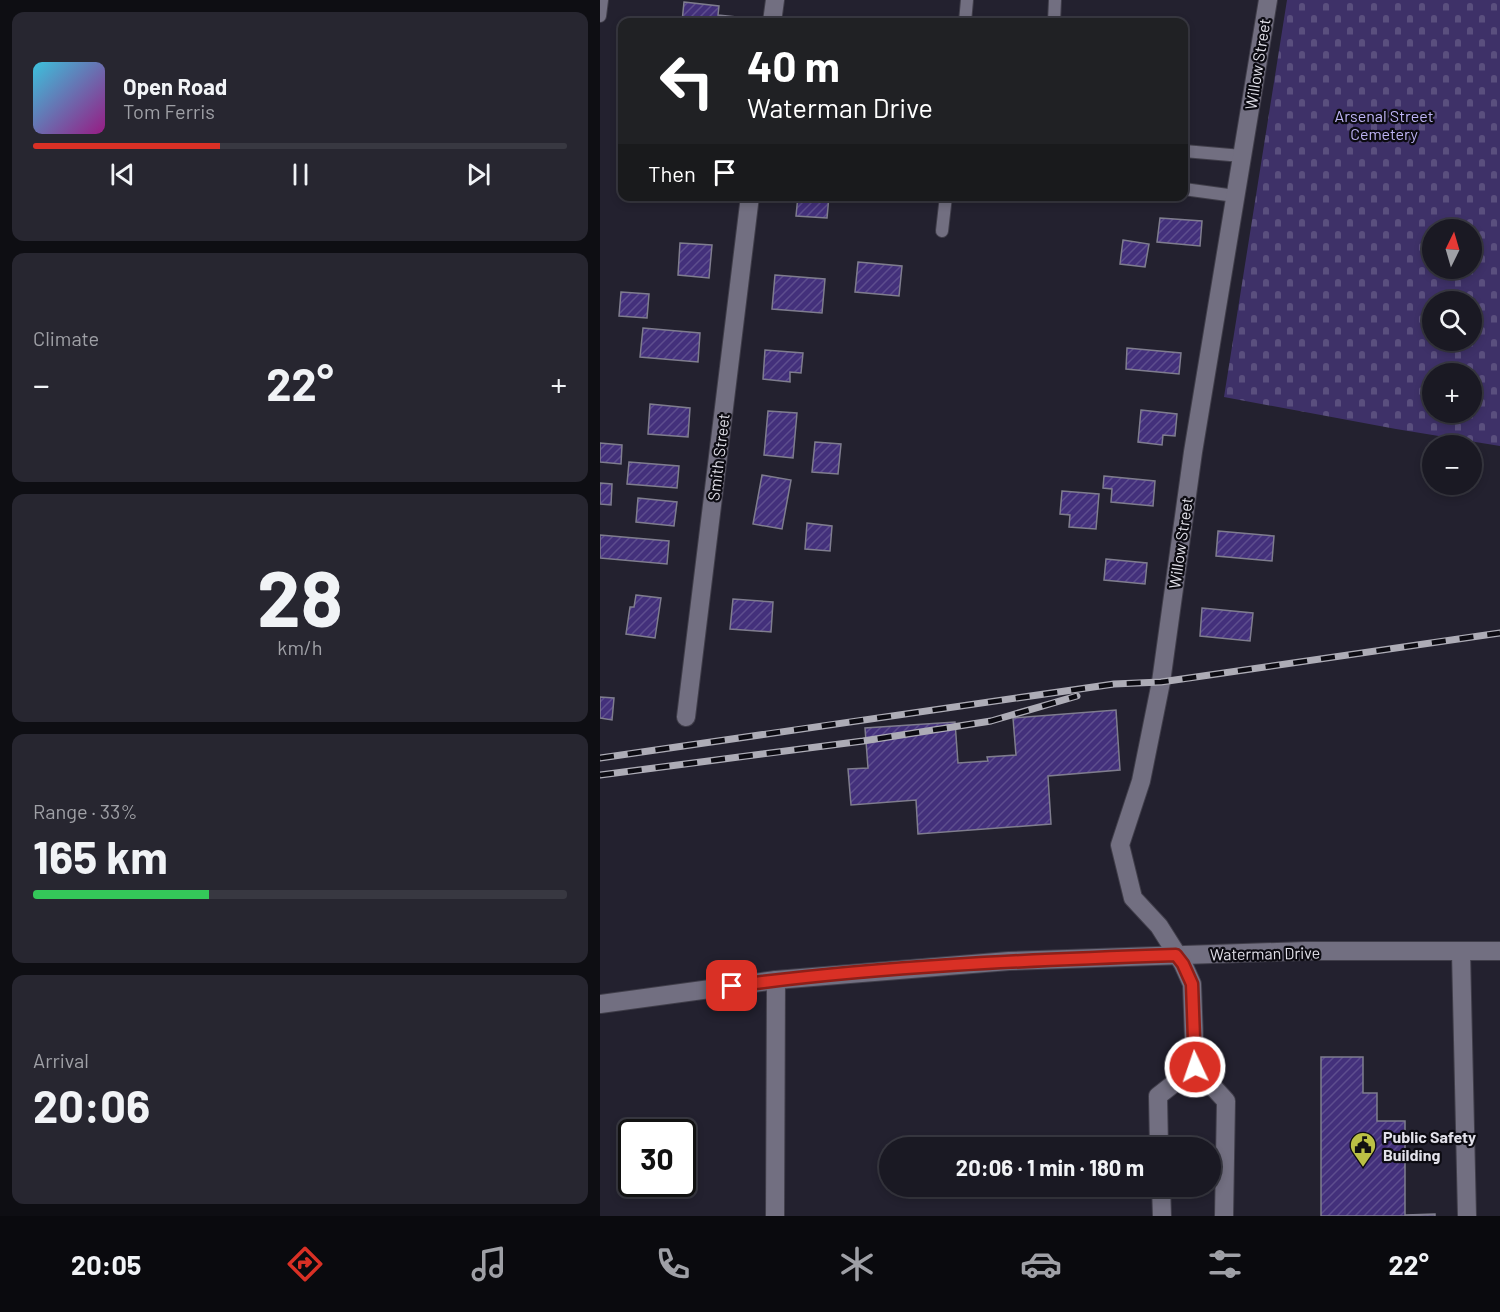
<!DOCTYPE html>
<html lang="en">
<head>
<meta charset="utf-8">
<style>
  body { margin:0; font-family:Barlow,sans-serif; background:#272630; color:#f1f3f6; height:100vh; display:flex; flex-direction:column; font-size:22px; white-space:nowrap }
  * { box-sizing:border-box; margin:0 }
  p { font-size:20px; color:#9fa0a6 }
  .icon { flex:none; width:33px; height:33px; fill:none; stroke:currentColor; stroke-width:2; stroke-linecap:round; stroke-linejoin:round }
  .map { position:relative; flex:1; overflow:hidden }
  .panel { display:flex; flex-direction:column; gap:12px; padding:12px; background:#0e0e13; width:600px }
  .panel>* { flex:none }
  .banner { position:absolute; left:18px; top:18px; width:570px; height:183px; border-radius:12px; box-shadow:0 3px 9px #0003,0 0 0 2px #383841; background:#202124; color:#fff; overflow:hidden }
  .needle { width:39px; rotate:5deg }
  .buttons { position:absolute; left:822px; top:219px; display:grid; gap:12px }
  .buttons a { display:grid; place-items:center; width:60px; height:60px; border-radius:50%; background:#1a1923; box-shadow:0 3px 9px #0003,0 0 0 2px #383841; font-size:30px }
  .speed { position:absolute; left:18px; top:1119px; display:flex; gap:12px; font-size:30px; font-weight:700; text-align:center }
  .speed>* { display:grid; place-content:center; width:78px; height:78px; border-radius:50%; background:#1a1923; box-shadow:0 3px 9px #0003,0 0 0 2px #383841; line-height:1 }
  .speed .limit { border:3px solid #111; border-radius:9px; background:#fff; color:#111 }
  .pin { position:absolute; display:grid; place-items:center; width:51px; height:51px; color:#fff; margin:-26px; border-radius:12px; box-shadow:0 3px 9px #0006 }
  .me { position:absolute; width:66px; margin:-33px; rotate:357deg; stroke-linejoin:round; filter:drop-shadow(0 0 4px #0008) }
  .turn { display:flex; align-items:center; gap:21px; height:126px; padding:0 30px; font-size:27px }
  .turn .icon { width:78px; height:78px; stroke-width:2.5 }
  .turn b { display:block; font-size:42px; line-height:51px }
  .then { display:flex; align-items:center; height:57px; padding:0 30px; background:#0003; gap:12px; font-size:22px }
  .big { font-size:45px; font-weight:700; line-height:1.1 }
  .panel .tile { flex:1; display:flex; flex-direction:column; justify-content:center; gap:9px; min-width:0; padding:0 21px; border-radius:12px; background:#272630 }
  .panel .dial { align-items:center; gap:0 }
  .dial b { font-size:78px; line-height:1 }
  .song { display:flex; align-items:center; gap:18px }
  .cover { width:72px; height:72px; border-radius:9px; background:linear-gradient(135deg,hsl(190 70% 55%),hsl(310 70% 35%)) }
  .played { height:6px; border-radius:3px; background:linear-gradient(90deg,#d93025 35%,#383841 35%) }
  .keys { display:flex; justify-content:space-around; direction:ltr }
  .heat { display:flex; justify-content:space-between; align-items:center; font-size:33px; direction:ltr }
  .charge { height:9px; border-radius:4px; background:linear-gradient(90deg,#34c759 33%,#383841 0) }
  .trip { position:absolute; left:279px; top:1137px; width:342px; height:60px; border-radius:30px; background:#1a1923; box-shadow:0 3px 9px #0003,0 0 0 2px #383841; font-weight:700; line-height:60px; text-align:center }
  .menu { display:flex; height:96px; justify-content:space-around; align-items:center; background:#0a0a0e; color:#9fa0a6 }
  .menu .icon { width:42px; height:42px }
  .menu .active { color:#d93025 }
  .menu b { font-size:27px; color:#f1f3f6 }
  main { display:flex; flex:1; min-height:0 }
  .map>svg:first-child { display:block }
  .cemetery { fill:url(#cemetery-stones); fill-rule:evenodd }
  .building { fill:url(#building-hatch); stroke:#7f7d8e; stroke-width:1.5 }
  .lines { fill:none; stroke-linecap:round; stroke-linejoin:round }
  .lane-casing { stroke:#403e4a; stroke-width:14 }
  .street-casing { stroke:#403e4a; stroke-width:20 }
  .lane { stroke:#726f81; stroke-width:12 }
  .street { stroke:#726f81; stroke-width:18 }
  .rail-casing { stroke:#adacb6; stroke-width:7 }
  .rail { stroke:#0c0b12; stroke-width:4.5; stroke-dasharray:14; stroke-linecap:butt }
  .route-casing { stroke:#8d1f18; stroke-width:15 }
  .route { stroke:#d93025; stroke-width:10 }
  .labels { text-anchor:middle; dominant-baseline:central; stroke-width:4.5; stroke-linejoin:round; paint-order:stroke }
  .street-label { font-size:16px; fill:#e2e1ea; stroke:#0c0b12 }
  .park-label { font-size:16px; fill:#beb4f5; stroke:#0c0b12 }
  .poi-label { font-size:16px; font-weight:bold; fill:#e2e1ea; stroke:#0c0b12; text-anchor:start }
</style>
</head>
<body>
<main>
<section class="panel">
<div class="tile">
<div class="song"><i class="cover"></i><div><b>Open Road</b><p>Tom Ferris</p></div></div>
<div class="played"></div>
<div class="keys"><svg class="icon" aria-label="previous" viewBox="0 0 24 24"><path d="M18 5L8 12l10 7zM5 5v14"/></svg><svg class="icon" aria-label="pause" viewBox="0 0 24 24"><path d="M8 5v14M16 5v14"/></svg><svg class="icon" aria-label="next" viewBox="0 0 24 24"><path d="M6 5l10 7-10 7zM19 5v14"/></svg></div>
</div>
<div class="tile"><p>Climate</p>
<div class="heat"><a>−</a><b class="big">22°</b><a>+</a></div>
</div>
<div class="tile dial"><b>28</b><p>km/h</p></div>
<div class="tile"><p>Range · 33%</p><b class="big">165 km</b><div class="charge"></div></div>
<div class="tile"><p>Arrival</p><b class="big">20:06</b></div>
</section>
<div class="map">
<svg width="900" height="1216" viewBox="0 0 900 1216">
  <defs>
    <pattern id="cemetery-stones" width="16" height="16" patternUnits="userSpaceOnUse" patternTransform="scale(1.5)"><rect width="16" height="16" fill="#3e3168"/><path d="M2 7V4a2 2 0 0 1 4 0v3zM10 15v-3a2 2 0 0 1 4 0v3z" fill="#5a4f7e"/></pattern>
    <pattern id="building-hatch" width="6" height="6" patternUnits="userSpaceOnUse" patternTransform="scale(1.5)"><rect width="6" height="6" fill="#43307b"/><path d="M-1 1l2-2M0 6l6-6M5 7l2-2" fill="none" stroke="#5e4e8e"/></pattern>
  </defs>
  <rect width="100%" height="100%" fill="#23212f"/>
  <path class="cemetery" d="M 687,0 L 900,0 L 900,446 L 796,429 L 624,397 ZM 832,230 L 872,230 L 872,268 L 832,268 ZM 832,302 L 872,302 L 872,340 L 832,340 ZM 832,374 L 872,374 L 872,412 L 832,412 Z"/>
  <g class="building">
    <polygon points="84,2 119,6 118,15 146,18 146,22 82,22"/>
    <polygon points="198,196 229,196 227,218 196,216"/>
    <polygon points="560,218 602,221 600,246 557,242"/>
    <polygon points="523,240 549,244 545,267 520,264"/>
    <polygon points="80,243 112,245 109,278 78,275"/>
    <polygon points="258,262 302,266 299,296 255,292"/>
    <polygon points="175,275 225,279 222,313 172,309"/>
    <polygon points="21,292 49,294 47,318 19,316"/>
    <polygon points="43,328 100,333 98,362 40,357"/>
    <polygon points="527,348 581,353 579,374 526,369"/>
    <polygon points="165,350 203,353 201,373 190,372 190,382 163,379"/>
    <polygon points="50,404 90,408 88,437 48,434"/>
    <polygon points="541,410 577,414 575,436 563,435 562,445 538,442"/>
    <polygon points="168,411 197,413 193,458 164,455"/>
    <polygon points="215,442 241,444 238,474 212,472"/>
    <polygon points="0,443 22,445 21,464 0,462"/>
    <polygon points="29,462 79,466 77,488 27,484"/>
    <polygon points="162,475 191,480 182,529 153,524"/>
    <polygon points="504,476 555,481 553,506 511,502 512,489 503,488"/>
    <polygon points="0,483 12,484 11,505 0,504"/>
    <polygon points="462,491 499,494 496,529 469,527 470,515 460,514"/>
    <polygon points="38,498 77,502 74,526 36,522"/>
    <polygon points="207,523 232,526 230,551 205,549"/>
    <polygon points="618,531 674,536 672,561 616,556"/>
    <polygon points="0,535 69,541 67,564 0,558"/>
    <polygon points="506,559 547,563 545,584 504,580"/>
    <polygon points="36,595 61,598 55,638 26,634 30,607 34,607"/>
    <polygon points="133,599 173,602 171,632 130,629"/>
    <polygon points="602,608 653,613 650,641 600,636"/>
    <polygon points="0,697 14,698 12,720 0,718"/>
    <polygon points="516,710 520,770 448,776 451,824 318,834 316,800 251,805 248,769 268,768 265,728 355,722 358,763 388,761 387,757 416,755 413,718"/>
    <polygon points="721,1057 763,1057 763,1093 777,1093 777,1121 805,1121 805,1215 835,1214 835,1216 721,1216"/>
  </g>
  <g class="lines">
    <g class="lane-casing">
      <g id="lane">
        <polyline points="0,16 2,0"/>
        <polyline points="365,22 367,0"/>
        <polyline points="454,22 455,0"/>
        <polyline points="584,151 642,156"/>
        <polyline points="584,189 635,196"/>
        <polyline points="342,231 346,196"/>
      </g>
    </g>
    <g class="street-casing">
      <g id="street">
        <polyline points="172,22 175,0"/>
        <polyline points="86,717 150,196"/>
        <polyline points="861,952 867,1216"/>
        <polyline points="0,1004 176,980 409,961 705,951 900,951"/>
        <polyline points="559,1148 558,1096 595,1067"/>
        <polyline points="561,1186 562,1216"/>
        <polyline points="175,1216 176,980"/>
        <polyline points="624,1216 626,1101 595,1067 592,984 583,964 559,926 533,898 520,845 541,781 561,682 593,452 668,0"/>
      </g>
    </g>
    <use href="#lane" class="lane"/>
    <use href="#street" class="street"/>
    <g class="rail-casing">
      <g id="rail">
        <polyline points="0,758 514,684 561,682 900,633"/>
        <polyline points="0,775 263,741 391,721 477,696"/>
      </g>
    </g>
    <use href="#rail" class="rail"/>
  </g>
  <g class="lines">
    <g class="route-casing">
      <path id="route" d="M 132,986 C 279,966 428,960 576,955 L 583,964 L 592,984 L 595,1067"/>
    </g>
    <use href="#route" class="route"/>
  </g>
  <defs>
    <g id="civic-pin" transform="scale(1.35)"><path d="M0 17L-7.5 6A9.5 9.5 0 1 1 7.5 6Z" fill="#bbc045" stroke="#0c0b12"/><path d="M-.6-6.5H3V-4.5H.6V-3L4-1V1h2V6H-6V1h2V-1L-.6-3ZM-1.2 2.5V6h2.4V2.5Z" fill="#111"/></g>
  </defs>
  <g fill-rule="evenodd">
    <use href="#civic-pin" x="763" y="1145"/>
  </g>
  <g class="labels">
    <g class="street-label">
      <text transform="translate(657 64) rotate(-81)">Willow Street</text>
      <text transform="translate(118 457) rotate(-83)">Smith Street</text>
      <text transform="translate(580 543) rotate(-82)">Willow Street</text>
      <text transform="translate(665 953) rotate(-1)">Waterman Drive</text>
    </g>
    <g class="park-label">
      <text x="784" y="115">Arsenal Street<tspan x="784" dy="18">Cemetery</tspan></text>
    </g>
    <g class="poi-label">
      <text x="783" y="1136">Public Safety<tspan x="783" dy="18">Building</tspan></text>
    </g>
  </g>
</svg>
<div class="buttons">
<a><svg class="needle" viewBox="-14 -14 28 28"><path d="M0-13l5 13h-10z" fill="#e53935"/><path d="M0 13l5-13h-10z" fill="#9fa0a6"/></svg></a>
<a><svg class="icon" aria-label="search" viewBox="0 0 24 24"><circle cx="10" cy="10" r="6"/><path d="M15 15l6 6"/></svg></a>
<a>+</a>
<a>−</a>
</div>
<div class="speed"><div class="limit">30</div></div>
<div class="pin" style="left:132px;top:986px;background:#d93025"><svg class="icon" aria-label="arrive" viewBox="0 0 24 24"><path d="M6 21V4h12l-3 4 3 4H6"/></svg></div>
<svg class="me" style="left:595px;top:1067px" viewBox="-20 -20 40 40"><circle r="17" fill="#d93025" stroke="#fff" stroke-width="3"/><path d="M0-11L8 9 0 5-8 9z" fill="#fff"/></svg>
<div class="trip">20:06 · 1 min · 180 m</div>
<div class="banner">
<div class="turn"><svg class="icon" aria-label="left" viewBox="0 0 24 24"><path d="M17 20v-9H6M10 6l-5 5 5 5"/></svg><div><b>40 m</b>Waterman Drive</div></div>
<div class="then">Then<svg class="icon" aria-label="arrive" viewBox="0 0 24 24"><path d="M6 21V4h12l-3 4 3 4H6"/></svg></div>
</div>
</div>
</main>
<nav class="menu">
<b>20:05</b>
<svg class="icon active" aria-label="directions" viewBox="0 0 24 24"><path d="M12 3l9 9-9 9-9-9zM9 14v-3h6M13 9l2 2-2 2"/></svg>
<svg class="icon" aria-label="music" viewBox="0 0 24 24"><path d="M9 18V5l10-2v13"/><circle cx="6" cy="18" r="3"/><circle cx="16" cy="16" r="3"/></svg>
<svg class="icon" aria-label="phone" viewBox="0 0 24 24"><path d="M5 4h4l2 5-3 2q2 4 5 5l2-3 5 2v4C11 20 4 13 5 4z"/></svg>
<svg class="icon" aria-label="climate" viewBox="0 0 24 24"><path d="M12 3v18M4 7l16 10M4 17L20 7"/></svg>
<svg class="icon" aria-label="car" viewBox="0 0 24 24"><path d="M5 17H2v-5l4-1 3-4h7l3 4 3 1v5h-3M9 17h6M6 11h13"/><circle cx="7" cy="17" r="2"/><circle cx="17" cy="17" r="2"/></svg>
<svg class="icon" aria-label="filters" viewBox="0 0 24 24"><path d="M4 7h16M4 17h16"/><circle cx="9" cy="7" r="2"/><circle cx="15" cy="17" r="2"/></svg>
<b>22°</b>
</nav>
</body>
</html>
